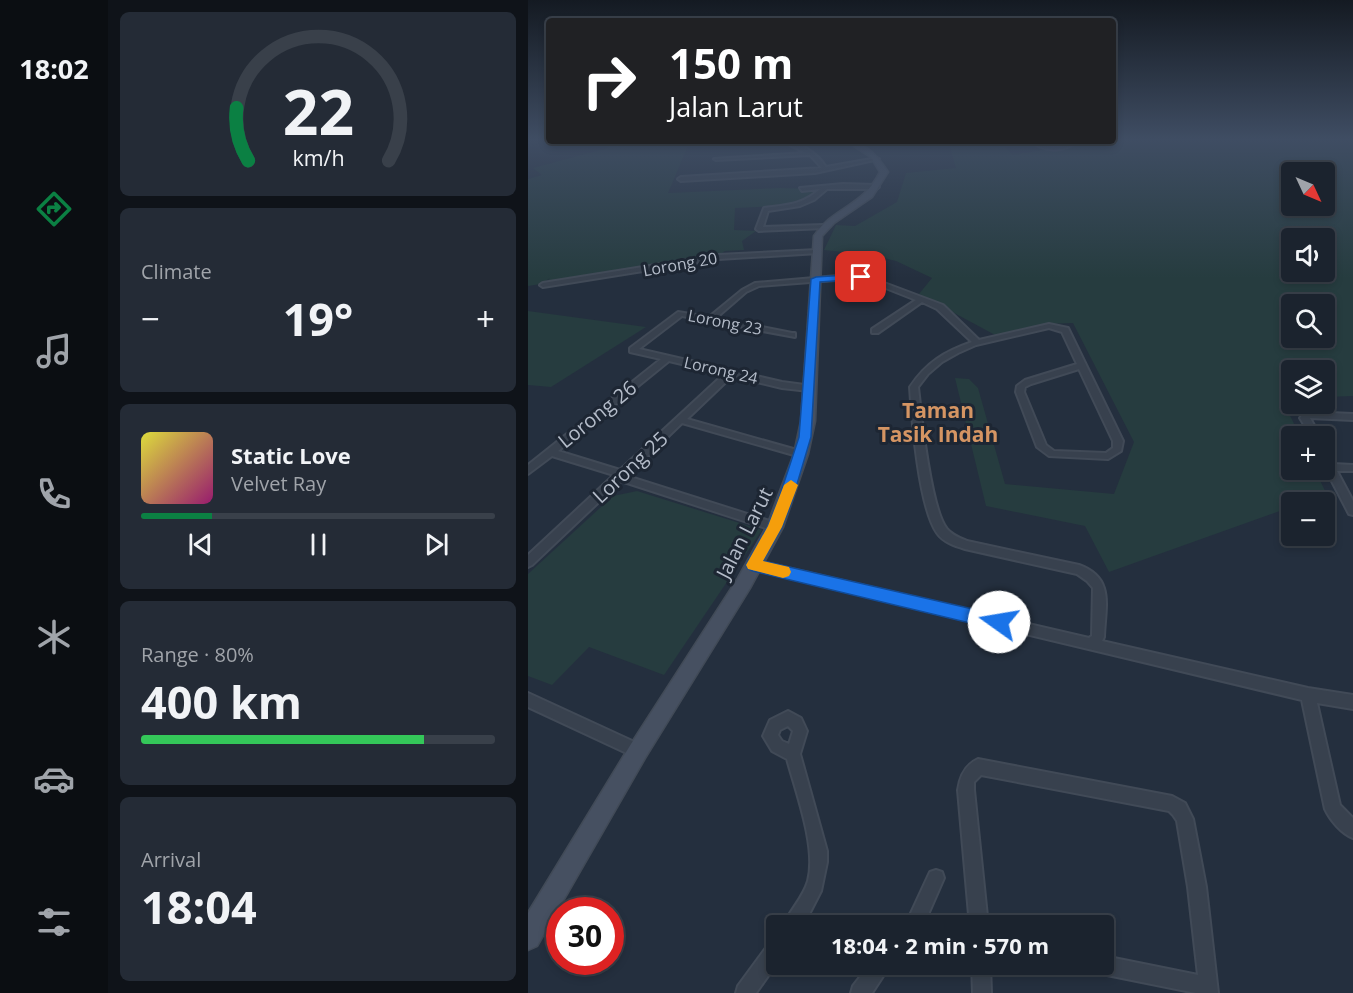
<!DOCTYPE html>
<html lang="en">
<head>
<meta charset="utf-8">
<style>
  body { margin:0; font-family:"Open Sans",sans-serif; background:#242b36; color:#f1f3f6; height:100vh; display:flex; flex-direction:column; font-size:22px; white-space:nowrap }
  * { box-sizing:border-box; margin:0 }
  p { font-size:20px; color:#a0a4aa }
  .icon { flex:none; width:33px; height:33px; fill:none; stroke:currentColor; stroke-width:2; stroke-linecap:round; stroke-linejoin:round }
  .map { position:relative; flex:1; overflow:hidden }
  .panel { display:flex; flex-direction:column; gap:12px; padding:12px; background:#0f1319; width:420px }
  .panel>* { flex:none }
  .top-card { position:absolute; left:18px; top:18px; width:570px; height:126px; border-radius:6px; box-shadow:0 3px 9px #0003,0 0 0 2px #39404a; background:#202124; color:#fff; overflow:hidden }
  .needle { width:39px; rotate:134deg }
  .buttons { position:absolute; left:753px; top:162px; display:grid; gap:12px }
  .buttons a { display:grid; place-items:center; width:54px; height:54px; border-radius:6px; background:#1b232e; box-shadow:0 3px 9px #0003,0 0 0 2px #39404a; font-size:30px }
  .speed { position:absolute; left:18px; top:897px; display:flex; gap:12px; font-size:30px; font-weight:700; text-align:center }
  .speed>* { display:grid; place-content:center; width:78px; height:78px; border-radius:50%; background:#1b232e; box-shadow:0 3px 9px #0003,0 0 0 2px #39404a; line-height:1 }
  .speed .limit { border:9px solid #d22; background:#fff; color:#111 }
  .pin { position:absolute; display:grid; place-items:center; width:51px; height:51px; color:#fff; margin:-26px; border-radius:12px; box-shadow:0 3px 9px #0006 }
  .me { position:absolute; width:66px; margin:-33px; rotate:283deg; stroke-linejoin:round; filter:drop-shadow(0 0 4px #0008) }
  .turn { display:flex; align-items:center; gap:21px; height:126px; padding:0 24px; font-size:27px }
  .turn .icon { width:78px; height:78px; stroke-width:2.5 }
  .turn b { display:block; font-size:42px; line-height:51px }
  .big { font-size:45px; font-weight:700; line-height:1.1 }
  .panel .tile { flex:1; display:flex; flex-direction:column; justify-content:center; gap:9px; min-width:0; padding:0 21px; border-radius:9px; background:#242b36 }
  .panel .dial { align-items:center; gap:0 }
  .dial svg { height:156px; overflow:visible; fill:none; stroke:#39404a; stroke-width:7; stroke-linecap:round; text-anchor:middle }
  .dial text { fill:#f1f3f6; stroke:none }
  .song { display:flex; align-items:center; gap:18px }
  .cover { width:72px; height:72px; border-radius:9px; background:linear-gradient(135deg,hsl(60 70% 55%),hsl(320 70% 35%)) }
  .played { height:6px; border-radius:3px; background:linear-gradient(90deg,#0b8043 20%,#39404a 20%) }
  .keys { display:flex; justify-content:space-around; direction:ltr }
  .heat { display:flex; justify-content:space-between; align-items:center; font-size:33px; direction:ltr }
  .charge { height:9px; border-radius:4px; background:linear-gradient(90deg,#34c759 80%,#39404a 0) }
  .trip { position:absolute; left:238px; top:915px; width:348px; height:60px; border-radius:6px; background:#1b232e; box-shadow:0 3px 9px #0003,0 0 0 2px #39404a; font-weight:700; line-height:60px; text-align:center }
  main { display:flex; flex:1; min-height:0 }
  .tabs { display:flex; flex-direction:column; width:108px; justify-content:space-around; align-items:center; background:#0b0e12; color:#a0a4aa }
  .tabs .icon { width:42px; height:42px }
  .tabs .on { color:#0b8043 }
  .tabs b { font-size:27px; color:#f1f3f6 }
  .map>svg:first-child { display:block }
  .green { fill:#263c3f; fill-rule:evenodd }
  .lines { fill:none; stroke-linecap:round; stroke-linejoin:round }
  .minor-casing { stroke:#414a57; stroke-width:4 }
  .secondary-casing { stroke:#414a57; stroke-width:3 }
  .minor { fill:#38414e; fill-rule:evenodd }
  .secondary { fill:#465061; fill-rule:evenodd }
  .route { fill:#1a73e8; stroke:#114b97; stroke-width:1.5 }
  .slow { fill:#f59e0b }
  .labels { text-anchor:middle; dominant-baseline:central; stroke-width:6; stroke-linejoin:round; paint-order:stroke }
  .far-street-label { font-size:16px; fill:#b4bcc9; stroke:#1d2633 }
  .street-label { font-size:20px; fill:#b4bcc9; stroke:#1d2633 }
  .neighbourhood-label { font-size:21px; font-weight:bold; fill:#d59563; stroke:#1d2633 }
</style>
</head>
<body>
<main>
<nav class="tabs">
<b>18:02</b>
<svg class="icon on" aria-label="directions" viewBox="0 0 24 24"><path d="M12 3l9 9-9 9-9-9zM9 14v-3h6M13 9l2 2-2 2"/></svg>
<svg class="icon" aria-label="music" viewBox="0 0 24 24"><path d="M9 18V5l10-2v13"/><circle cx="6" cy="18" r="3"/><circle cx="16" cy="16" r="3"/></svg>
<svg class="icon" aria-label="phone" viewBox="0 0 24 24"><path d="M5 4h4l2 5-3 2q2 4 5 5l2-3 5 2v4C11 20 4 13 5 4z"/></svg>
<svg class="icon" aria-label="climate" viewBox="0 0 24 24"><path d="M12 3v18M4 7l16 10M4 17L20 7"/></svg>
<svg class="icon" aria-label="car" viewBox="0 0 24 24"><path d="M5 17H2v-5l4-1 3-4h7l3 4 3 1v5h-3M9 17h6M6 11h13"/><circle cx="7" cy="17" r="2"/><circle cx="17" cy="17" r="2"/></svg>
<svg class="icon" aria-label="filters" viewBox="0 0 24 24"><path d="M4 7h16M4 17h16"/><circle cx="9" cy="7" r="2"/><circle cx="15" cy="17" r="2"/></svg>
</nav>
<section class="panel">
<div class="tile dial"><svg viewBox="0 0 100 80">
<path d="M14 69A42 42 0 1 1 86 69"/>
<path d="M14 69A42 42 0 0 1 8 42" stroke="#0b8043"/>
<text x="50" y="56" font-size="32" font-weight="700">22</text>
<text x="50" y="72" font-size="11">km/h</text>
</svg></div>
<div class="tile"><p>Climate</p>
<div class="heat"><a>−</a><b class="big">19°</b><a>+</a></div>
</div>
<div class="tile">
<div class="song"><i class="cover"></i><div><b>Static Love</b><p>Velvet Ray</p></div></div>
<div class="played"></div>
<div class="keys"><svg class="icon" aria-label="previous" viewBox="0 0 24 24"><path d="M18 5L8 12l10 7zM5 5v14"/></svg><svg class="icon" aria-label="pause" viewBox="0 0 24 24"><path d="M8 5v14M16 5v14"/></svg><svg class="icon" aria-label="next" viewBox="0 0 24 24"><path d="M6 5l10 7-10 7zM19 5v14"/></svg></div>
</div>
<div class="tile"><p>Range · 80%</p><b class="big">400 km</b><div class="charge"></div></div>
<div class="tile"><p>Arrival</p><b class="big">18:04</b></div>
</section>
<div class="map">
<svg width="825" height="993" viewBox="0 0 825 993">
  <rect width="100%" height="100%" fill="#242f3e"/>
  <g class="green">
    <path d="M 585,139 L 825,139 L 825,396 L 797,397 L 796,370 L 764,370 L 763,398 L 754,399 L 772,436 L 764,436 L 764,470 L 787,470 L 799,495 L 777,502 L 764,502 L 763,507 L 581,572 L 557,526 L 458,506 L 427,378 L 441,379 L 450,388 L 477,484 L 586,494 L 606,442 L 545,323 L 518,324 L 469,336 L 391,294 L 404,278 L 368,261 L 343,255 L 296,250 L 308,225 L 327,226 L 369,202 L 378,173 L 428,168 L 420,141 L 486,141 L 477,147 L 485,155 L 538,146 L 568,147 L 572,141 L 585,141 ZM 764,172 L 796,172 L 796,206 L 764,206 ZM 764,238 L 796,238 L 796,272 L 764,272 ZM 764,304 L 796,304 L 796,338 L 764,338 Z"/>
    <polygon points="81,141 162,141 140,193 252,188 289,189 279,200 255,206 207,208 206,230 228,231 214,241 216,250 197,251 193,254 15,285 22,278 13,284 0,286 0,179 14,175 5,168 80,148 74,144"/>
    <polygon points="0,311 118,327 23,387 0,385"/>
    <polygon points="109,491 234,530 136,675 61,647 24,685 0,676 0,574 85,496"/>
  </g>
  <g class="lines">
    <g class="minor-casing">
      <g id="minor">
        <polygon points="206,141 239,141 191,144 189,143"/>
        <path d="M 254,141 C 271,141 289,153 298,167 L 349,158 L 351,159 L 287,173 L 153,181 L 150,179 L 153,177 L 294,168 L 282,155 L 188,160 L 186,159 L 278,153 Z"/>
        <path d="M 502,141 C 510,141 517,147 526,147 C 536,148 542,141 550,141 C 535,153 517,152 502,141 Z"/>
        <path d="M 315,184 L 348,185 L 351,187 L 348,189 L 299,189 L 286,200 L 272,206 L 240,211 L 235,227 L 295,225 L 297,226 L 297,228 L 231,231 L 228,229 L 236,208 C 258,205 275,205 292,189 L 274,191 L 272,188 Z"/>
        <polygon points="289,250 291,251 291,253 190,259 15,287 12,285 15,283 190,255"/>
        <path d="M 321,275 L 343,278 L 415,305 L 451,340 L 521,324 L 540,328 L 595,441 L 593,451 L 580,459 L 521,456 L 509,447 L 488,392 L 489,386 L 497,380 L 549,364 L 534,332 L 521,328 L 448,345 L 430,353 L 414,362 L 400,374 L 390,387 C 393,415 403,510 419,529 C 424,535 432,538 439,541 L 551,565 C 587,578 577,606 576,637 L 574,641 L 780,688 L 825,695 L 825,709 L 789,703 L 812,805 L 825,818 L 825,838 C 814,834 802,820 797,809 L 774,700 L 221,568 L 219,565 L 221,562 L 225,560 L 561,638 L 564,636 L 565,588 L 559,581 L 549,574 L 437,549 C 427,546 415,542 409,533 C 391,507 384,420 382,387 C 399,362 416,352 444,342 L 409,309 L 394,302 L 350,333 L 344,333 L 344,329 L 388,300 L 340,281 L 321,279 L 231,286 L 218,292 L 188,318 L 264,333 L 267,333 L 267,337 L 154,316 L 111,349 L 254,382 L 284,386 L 284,390 L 281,391 L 254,388 L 204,376 L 159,419 L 276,452 L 278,454 L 276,456 L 273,457 L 154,423 L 99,476 L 251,524 L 253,527 L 251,530 L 247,531 L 93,481 L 4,565 L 0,567 L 0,555 L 86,475 L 24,456 L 0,474 L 0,465 L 133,359 L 102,352 L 102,348 L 150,312 L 181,317 L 214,290 L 227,283 ZM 141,361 L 196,374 L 92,470 L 30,451 ZM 551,369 L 585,441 L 585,448 L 578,453 L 526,451 L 518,445 L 496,392 L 497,387 L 503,384 Z"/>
        <polygon points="779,412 825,414 825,420 782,418 792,436 783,436 772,418 776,413"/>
        <polygon points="796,453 799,454 805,464 825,465 825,471 809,471 825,501 825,515 821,514 796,466"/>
        <polygon points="0,693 115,746 117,751 115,756 110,758 105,756 0,707"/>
        <path d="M 260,711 L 273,718 L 279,731 L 272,754 L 299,851 L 299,862 L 293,891 L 275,926 L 255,926 C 262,910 275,898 280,881 C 289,848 268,792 259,759 L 244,751 L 235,736 L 242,720 ZM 260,726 L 265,731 L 261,744 L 254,741 L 250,735 L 252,730 Z"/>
        <path d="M 450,759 L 644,796 L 657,803 L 665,819 L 678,887 L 690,993 L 668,993 L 569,973 L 563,970 L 560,964 L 576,964 L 576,956 L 670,975 L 660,887 L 649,821 L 645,815 L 641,811 L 453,775 L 446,782 L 446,790 L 460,926 L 442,926 L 430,790 C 432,776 437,765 450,759 Z"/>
        <polygon points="408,870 414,872 416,878 395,926 377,926 402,872"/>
        <polygon points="249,938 249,963 228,993 208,993 210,986 243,941"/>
        <polygon points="342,964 363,964 344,993 323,993 325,986"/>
        <polygon points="444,964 462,964 463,993 445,993"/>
      </g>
    </g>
    <g class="secondary-casing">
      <path id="secondary" d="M 318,141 C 337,141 350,157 360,172 L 344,197 L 306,223 L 294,236 L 287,421 L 280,454 L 255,527 L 222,588 L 117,758 L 9,946 L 0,950 L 0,913 L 103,744 L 210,578 L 239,526 L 266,454 L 273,421 L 286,236 C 305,207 335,207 352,172 L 343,157 Z"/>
    </g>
    <use href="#minor" class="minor"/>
    <use href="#secondary" class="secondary"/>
  </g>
  <linearGradient id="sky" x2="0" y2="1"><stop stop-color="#141a22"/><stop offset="0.5" stop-color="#3f4d63"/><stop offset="1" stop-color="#3f4d63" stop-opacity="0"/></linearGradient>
  <rect width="825" height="278" fill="url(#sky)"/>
  <polygon class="route" points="333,274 338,277 336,279 292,282 283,437 264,501 254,527 235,561 471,615 477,617 480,622 477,628 471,630 225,571 220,569 218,565 240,526 250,501 271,437 283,279 288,277"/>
  <polygon class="slow" points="263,480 270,485 254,527 235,561 261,567 263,572 261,576 255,578 220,569 218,565 240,526 256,485"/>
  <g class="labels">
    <g class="far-street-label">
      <text transform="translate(152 264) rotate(-10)">Lorong 20</text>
      <text transform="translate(197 322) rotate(11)">Lorong 23</text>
      <text transform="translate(193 370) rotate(13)">Lorong 24</text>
    </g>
    <g class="street-label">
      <text transform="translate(69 414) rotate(-39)">Lorong 26</text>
      <text transform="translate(102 467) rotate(-43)">Lorong 25</text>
      <text transform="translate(216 533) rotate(-63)">Jalan Larut</text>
    </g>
    <g class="neighbourhood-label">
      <text x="410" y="410">Taman<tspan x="410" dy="24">Tasik Indah</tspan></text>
    </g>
  </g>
</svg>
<div class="buttons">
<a><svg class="needle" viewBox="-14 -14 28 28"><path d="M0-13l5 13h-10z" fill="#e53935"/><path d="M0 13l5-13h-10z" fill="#a0a4aa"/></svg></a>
<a><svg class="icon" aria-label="sound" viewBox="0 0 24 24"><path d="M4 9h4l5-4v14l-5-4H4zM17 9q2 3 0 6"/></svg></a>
<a><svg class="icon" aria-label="search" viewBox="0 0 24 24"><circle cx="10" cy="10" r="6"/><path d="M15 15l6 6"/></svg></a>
<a><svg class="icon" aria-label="layers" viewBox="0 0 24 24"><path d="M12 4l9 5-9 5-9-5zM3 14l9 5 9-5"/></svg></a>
<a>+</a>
<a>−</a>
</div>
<div class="speed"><div class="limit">30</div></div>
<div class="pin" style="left:333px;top:277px;background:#d93025"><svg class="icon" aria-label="arrive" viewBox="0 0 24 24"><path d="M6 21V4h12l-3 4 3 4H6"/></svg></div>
<svg class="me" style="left:471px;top:622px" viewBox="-20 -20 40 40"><circle r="19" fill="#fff"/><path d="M0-13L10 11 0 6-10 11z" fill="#1a73e8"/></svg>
<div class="trip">18:04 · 2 min · 570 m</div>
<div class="top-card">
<div class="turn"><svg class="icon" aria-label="right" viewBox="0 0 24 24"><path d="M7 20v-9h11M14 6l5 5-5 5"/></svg><div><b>150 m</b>Jalan Larut</div></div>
</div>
</div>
</main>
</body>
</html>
